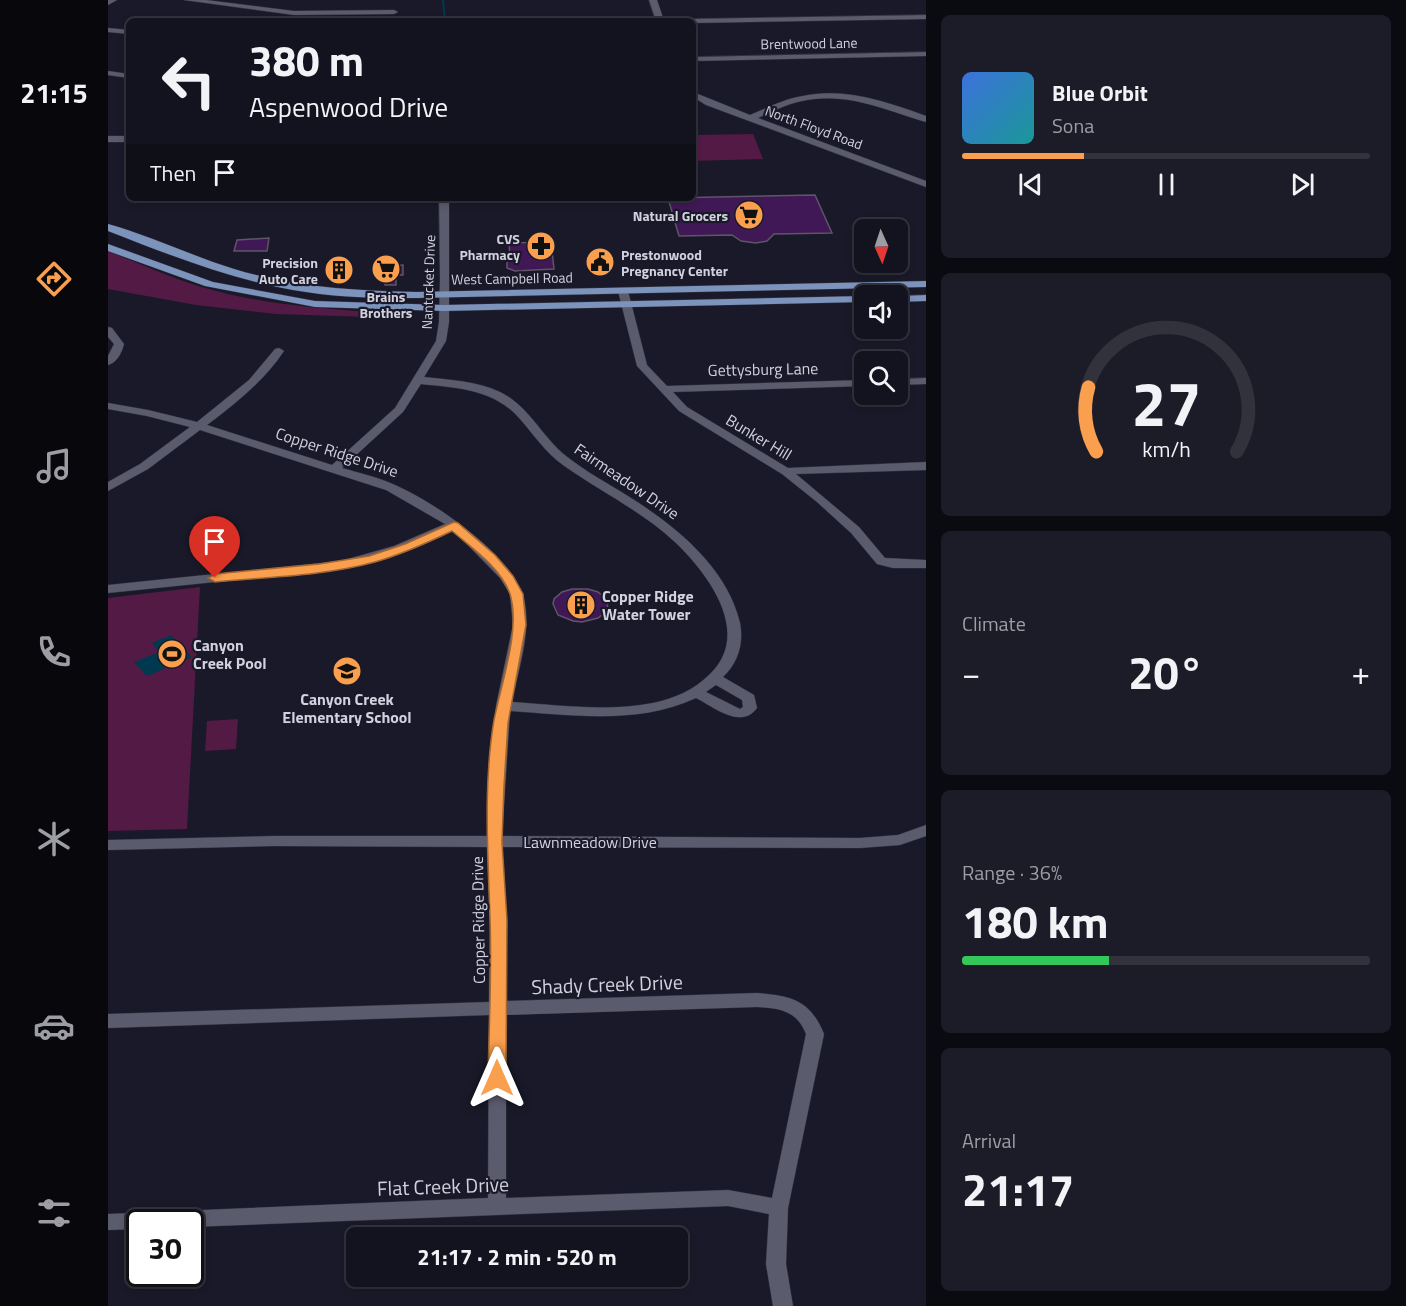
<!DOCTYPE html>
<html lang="en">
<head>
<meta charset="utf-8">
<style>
  body { margin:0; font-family:"Titillium Web",sans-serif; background:#1c1c28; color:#f1f3f6; height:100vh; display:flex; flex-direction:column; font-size:22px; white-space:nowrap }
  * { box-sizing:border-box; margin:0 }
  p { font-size:20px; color:#9d9ea4 }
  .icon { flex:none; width:33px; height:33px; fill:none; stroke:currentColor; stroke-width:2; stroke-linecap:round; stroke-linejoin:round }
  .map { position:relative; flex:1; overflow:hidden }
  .panel { display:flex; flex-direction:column; gap:15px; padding:15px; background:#0a0a11; width:480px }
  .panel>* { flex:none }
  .hud { position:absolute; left:18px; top:18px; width:570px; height:183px; border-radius:9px; box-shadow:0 3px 9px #0003,0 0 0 2px #32323d; background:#13131f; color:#f1f3f6; overflow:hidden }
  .needle { width:39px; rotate:177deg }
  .fabs { position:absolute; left:746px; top:219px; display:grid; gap:12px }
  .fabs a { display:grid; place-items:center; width:54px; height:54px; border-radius:9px; background:#13131f; box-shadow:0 3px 9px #0003,0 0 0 2px #32323d; font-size:30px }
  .speed { position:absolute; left:18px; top:1209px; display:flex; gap:12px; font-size:30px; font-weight:700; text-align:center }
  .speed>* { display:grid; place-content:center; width:78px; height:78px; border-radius:50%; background:#13131f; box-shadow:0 3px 9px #0003,0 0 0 2px #32323d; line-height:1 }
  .speed .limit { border:3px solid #111; border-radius:9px; background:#fff; color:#111 }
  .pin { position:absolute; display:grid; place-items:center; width:51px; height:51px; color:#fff; margin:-62px -26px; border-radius:50% 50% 50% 0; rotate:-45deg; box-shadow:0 0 6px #0007 }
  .pin .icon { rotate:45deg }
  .me { position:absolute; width:66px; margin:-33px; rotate:0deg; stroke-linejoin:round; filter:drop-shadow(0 0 4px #0008) }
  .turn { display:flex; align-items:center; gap:21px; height:126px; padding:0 24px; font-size:27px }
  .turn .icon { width:78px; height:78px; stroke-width:2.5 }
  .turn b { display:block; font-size:42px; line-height:51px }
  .then { display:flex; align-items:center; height:57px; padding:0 24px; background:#0003; gap:12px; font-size:22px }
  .big { font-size:45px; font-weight:700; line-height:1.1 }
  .panel .widget { flex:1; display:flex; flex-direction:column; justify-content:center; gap:9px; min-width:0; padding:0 21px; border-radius:9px; background:#1c1c28 }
  .panel .dial { align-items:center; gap:0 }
  .dial svg { height:156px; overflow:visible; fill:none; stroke:#32323d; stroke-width:7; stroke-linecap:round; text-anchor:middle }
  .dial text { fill:#f1f3f6; stroke:none }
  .song { display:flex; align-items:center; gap:18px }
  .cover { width:72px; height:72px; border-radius:9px; background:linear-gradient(135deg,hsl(220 70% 55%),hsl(180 70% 35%)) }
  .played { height:6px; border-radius:3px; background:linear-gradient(90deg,#fa9f4e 30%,#32323d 30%) }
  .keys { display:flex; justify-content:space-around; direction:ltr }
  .heat { display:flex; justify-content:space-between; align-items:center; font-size:33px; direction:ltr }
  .charge { height:9px; border-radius:4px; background:linear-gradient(90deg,#34c759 36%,#32323d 0) }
  .trip { position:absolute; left:238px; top:1227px; width:342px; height:60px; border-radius:9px; background:#13131f; box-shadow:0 3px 9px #0003,0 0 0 2px #32323d; font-weight:700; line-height:60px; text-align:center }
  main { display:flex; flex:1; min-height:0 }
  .dock { display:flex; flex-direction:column; width:108px; justify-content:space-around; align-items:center; background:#08080c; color:#9d9ea4 }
  .dock .icon { width:42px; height:42px }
  .dock .on { color:#fa9f4e }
  .dock b { font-size:27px; color:#f1f3f6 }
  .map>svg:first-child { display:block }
  .green { fill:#531a45 }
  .water { fill:#00394f }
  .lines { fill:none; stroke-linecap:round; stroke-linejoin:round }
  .stream { stroke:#00394f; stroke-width:2 }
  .building { fill:#401855; stroke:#5f5567; stroke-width:1.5 }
  .minor-casing { stroke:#32323e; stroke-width:1 }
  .major-casing { stroke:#32323e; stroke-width:1 }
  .minor { fill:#5b5b6e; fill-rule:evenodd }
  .major { fill:#7c93bc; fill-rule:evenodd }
  .route { fill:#fa9f4e; stroke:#a26733; stroke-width:1.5 }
  .labels { text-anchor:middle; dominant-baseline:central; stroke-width:4.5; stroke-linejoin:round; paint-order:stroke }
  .far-street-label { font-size:14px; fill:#d2d2de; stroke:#191929 }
  .far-poi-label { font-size:14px; font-weight:bold; fill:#d2d2de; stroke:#191929; text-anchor:end }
  .street-label { font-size:16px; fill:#d2d2de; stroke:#191929 }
  .poi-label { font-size:16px; font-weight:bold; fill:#d2d2de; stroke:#191929; text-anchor:start }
  .near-street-label { font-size:20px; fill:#d2d2de; stroke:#191929 }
</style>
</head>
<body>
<main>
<nav class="dock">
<b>21:15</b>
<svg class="icon on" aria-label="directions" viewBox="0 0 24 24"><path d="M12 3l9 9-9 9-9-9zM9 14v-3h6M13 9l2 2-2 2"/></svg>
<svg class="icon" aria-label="music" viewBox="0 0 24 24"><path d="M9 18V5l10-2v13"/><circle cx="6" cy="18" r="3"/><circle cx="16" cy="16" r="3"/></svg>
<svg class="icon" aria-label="phone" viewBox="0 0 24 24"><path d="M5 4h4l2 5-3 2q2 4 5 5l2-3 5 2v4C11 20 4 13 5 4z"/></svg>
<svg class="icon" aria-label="climate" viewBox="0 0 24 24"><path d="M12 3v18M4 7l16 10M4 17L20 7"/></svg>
<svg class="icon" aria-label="car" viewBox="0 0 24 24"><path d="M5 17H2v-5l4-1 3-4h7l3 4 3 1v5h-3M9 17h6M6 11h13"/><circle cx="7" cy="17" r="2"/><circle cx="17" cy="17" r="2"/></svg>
<svg class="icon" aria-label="filters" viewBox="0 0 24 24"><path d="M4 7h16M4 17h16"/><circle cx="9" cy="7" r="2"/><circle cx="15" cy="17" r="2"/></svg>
</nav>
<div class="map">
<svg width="818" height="1306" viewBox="0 0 818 1306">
  <rect width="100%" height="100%" fill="#191929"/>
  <g class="green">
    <polygon points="645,134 655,159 585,161 585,135"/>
    <path d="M 0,251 C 30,263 59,276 90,286 C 146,303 204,308 262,312 L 262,317 L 168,314 L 88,305 L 0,289 Z"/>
    <polygon points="92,587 79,829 0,831 0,598"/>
    <polygon points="130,719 128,749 97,751 99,721"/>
  </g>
  <polygon class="water" points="63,635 84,657 39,676 26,662 51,652 44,643"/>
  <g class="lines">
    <polyline class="stream" points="335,0 337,21"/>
  </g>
  <g class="building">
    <polygon points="707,195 724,233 666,234 659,241 648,243 633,241 624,235 571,236 560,198"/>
    <polygon points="161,238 159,251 126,251 129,240"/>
    <polygon points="443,242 446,269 407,271 399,268 399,257 402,257 401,243"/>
    <polygon points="295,265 295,275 288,275 288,285 277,285 277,266"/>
    <polygon points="464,589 480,589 490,592 499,600 500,610 490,618 474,622 465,621 450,615 445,604 446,599 454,592"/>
  </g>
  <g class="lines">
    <g class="minor-casing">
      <g id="minor">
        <polygon points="0,0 9,0 0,5"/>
        <polygon points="76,0 98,0 186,11 286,10 290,12 286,14 186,15"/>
        <polygon points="541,0 549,0 556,21 548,21"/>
        <polygon points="818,15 818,19 585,23 585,21 574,21 578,19"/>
        <polygon points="0,28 21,30 21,34 0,32"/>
        <polygon points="818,52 818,56 585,61 585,57"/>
        <polygon points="0,71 21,74 21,78 0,75"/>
        <path d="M 585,92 L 642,115 C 659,108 676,99 695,96 C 737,87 779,102 818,116 L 818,122 C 777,110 738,91 694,101 C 678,104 664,112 650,118 L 818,181 L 818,187 L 598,105 L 585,97 Z"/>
        <rect x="0" y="136" width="21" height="6"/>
        <path d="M 331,198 L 341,198 L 341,322 L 338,341 L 316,377 C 342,380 369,381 392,392 C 421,406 434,437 458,456 C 478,472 501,484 523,498 C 569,527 619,568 632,623 C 636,643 630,663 615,677 L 646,695 L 649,708 C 633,730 606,707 588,698 C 530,725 464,715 402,711 L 394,836 L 752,838 L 790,835 L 818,825 L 818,836 L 792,845 L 752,848 L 394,847 L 398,920 L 398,1001 L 649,993 C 684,996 702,1000 716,1034 L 680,1208 L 678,1264 L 685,1306 L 665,1306 L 658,1264 L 661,1214 L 620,1206 L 82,1227 L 82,1222 L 32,1222 L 32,1229 L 0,1230 L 0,1214 L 380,1198 L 381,1015 L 0,1028 L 0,1014 L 381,1002 L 382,920 L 379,847 L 165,846 L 0,850 L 0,840 L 165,836 L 379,836 L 388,706 L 405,625 L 402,594 L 392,578 L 345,530 L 295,552 L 233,569 L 0,593 L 0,585 L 233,561 L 286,546 L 337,524 L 278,490 L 92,430 L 40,469 L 0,491 L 0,482 L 32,464 L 82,427 L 39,416 L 0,409 L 0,403 L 40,410 L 89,422 L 141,380 L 167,349 L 171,348 L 176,351 C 155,382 128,403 99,425 L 224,465 L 287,408 L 328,341 L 331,322 L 332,279 ZM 313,384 C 350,388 386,389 412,419 C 426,435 438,453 455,465 C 493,492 534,511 568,543 C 601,575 645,634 601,675 C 586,690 565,699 545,703 C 499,712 450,705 404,702 C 410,669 426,626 414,593 C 399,552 326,502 287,485 C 270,477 251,473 234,468 L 295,412 ZM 608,685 L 634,700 L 635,707 L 632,709 L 598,692 ZM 649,1007 C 672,1008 689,1011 698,1034 L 664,1198 L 620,1190 L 398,1198 L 398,1015 Z"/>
        <polygon points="515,288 520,291 539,365 559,386 756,380 756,386 565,392 579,407 680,468 818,462 818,470 688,474 751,527 777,558 818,560 818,568 785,568 769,564 743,533 709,502 674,474 571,411 529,366 510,291"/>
        <path d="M 0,327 L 4,328 L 16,344 C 14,352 9,363 0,365 L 0,356 L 6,344 L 0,337 Z"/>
        <polygon points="818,378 818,384 789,385 789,379"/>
      </g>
    </g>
    <g class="major-casing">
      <g id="major">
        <path d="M 0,224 C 43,236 84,256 126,269 C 186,287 247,291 309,292 L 818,281 L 818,287 L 309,298 C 272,298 235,298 198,292 C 130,282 64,256 0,231 Z"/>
        <polygon points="0,244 105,282 207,301 336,305 756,296 756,302 336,311 207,307 97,286 0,251"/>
        <polygon points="818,295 818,301 789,302 789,296"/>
      </g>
    </g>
    <use href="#minor" class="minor"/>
    <use href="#major" class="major"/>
  </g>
  <path class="route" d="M 346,522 L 350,523 L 387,555 L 405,576 L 415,594 L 418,625 L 400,723 L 396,786 L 394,842 L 399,920 L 398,1078 L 396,1084 L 389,1086 L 383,1084 L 380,1078 C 381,1026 384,972 382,919 C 380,853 375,785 386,720 C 393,684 413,629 402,594 C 393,568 364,548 344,531 C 319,543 295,554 267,562 C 216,576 159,577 107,582 L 100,578 L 107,574 L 211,564 L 261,556 L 297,544 Z"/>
  <defs>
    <g id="supermarket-disc" transform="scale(1.5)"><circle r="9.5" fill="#fa9f4e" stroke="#191929"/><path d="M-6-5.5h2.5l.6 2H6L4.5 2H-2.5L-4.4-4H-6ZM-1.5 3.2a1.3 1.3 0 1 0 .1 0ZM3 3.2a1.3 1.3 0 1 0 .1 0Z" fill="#111"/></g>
    <g id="pharmacy-disc" transform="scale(1.5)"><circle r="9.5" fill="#fa9f4e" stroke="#191929"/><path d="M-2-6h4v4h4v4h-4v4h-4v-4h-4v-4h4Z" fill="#111"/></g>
    <g id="civic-disc" transform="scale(1.5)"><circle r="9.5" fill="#fa9f4e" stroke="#191929"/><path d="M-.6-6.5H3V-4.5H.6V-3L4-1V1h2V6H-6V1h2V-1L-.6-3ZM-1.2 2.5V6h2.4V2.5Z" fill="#111"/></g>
    <g id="building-disc" transform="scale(1.5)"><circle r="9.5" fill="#fa9f4e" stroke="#191929"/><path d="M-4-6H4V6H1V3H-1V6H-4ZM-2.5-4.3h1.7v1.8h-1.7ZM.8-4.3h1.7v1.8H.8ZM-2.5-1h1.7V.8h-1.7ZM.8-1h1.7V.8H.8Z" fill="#111"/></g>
    <g id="stadium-disc" transform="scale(1.5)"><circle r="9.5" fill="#fa9f4e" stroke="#191929"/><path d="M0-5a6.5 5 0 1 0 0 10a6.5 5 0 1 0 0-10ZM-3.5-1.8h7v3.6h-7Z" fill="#111"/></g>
    <g id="school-disc" transform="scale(1.5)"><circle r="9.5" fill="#fa9f4e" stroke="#191929"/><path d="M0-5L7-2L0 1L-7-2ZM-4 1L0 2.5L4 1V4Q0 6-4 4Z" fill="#111"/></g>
  </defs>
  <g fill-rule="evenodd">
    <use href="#supermarket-disc" x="641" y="215"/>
    <use href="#pharmacy-disc" x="433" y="246"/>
    <use href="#civic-disc" x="492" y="262"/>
    <use href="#supermarket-disc" x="278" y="269"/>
    <use href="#building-disc" x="231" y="270"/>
    <use href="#building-disc" x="473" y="605"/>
    <use href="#stadium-disc" x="64" y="654"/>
    <use href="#school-disc" x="239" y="671"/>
  </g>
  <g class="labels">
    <g class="far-street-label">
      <text transform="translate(701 43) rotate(-1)">Brentwood Lane</text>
      <text transform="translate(706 127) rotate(20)">North Floyd Road</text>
      <text transform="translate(404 278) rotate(-1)">West Campbell Road</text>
      <text transform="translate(320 282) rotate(-88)">Nantucket Drive</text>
    </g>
    <g class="far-poi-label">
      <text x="620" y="215">Natural Grocers</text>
      <text x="412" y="238">CVS<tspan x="412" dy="16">Pharmacy</tspan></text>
      <text x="513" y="254" text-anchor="start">Prestonwood<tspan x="513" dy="16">Pregnancy Center</tspan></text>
      <text x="210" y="262">Precision<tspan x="210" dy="16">Auto Care</tspan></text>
      <text x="278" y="296" text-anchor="middle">Brains<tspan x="278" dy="16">Brothers</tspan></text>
    </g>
    <g class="street-label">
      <text transform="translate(655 369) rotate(-1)">Gettysburg Lane</text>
      <text transform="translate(651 437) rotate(31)">Bunker Hill</text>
      <text transform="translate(229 452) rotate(18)">Copper Ridge Drive</text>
      <text transform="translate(519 481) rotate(34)">Fairmeadow Drive</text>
      <text x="482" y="842">Lawnmeadow Drive</text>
      <text transform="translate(370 920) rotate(-91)">Copper Ridge Drive</text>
    </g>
    <g class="poi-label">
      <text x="494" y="596">Copper Ridge<tspan x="494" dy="18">Water Tower</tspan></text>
      <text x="85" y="645">Canyon<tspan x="85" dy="18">Creek Pool</tspan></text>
      <text x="239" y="699" text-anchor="middle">Canyon Creek<tspan x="239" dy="18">Elementary School</tspan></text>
    </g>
    <g class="near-street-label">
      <text transform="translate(499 984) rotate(-2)">Shady Creek Drive</text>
      <text transform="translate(335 1186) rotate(-2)">Flat Creek Drive</text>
    </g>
  </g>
</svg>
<div class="fabs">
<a><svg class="needle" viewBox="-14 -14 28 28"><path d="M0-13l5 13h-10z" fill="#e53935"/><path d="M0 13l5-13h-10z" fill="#9d9ea4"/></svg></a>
<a><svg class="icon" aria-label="sound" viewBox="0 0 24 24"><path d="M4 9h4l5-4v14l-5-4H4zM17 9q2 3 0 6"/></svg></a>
<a><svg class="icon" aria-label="search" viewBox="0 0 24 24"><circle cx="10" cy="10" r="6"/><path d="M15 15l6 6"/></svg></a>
</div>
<div class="speed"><div class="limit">30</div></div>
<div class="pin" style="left:107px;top:578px;background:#d93025"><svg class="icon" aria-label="arrive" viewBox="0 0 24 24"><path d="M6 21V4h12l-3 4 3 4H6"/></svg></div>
<svg class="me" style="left:389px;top:1078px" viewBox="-20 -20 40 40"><path d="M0-17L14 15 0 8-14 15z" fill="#fa9f4e" stroke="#fff" stroke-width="4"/></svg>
<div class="trip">21:17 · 2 min · 520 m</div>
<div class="hud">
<div class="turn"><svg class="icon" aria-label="left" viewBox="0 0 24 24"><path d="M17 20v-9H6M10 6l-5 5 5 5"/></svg><div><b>380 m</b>Aspenwood Drive</div></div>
<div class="then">Then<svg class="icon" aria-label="arrive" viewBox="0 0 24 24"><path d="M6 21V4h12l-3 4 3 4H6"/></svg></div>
</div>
</div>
<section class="panel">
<div class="widget">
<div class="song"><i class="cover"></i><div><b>Blue Orbit</b><p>Sona</p></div></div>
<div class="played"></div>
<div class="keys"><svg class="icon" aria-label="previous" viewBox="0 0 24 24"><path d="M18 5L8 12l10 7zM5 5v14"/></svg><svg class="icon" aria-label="pause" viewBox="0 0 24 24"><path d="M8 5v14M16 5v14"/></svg><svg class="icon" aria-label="next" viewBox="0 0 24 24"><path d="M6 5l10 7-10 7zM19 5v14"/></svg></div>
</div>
<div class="widget dial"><svg viewBox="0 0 100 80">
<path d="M14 69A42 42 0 1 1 86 69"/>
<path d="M14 69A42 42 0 0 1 10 36" stroke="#fa9f4e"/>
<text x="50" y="56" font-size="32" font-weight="700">27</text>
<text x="50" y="72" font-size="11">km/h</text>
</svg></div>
<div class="widget"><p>Climate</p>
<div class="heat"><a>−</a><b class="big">20°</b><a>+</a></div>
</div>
<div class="widget"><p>Range · 36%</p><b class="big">180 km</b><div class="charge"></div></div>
<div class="widget"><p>Arrival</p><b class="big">21:17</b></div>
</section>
</main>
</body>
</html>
